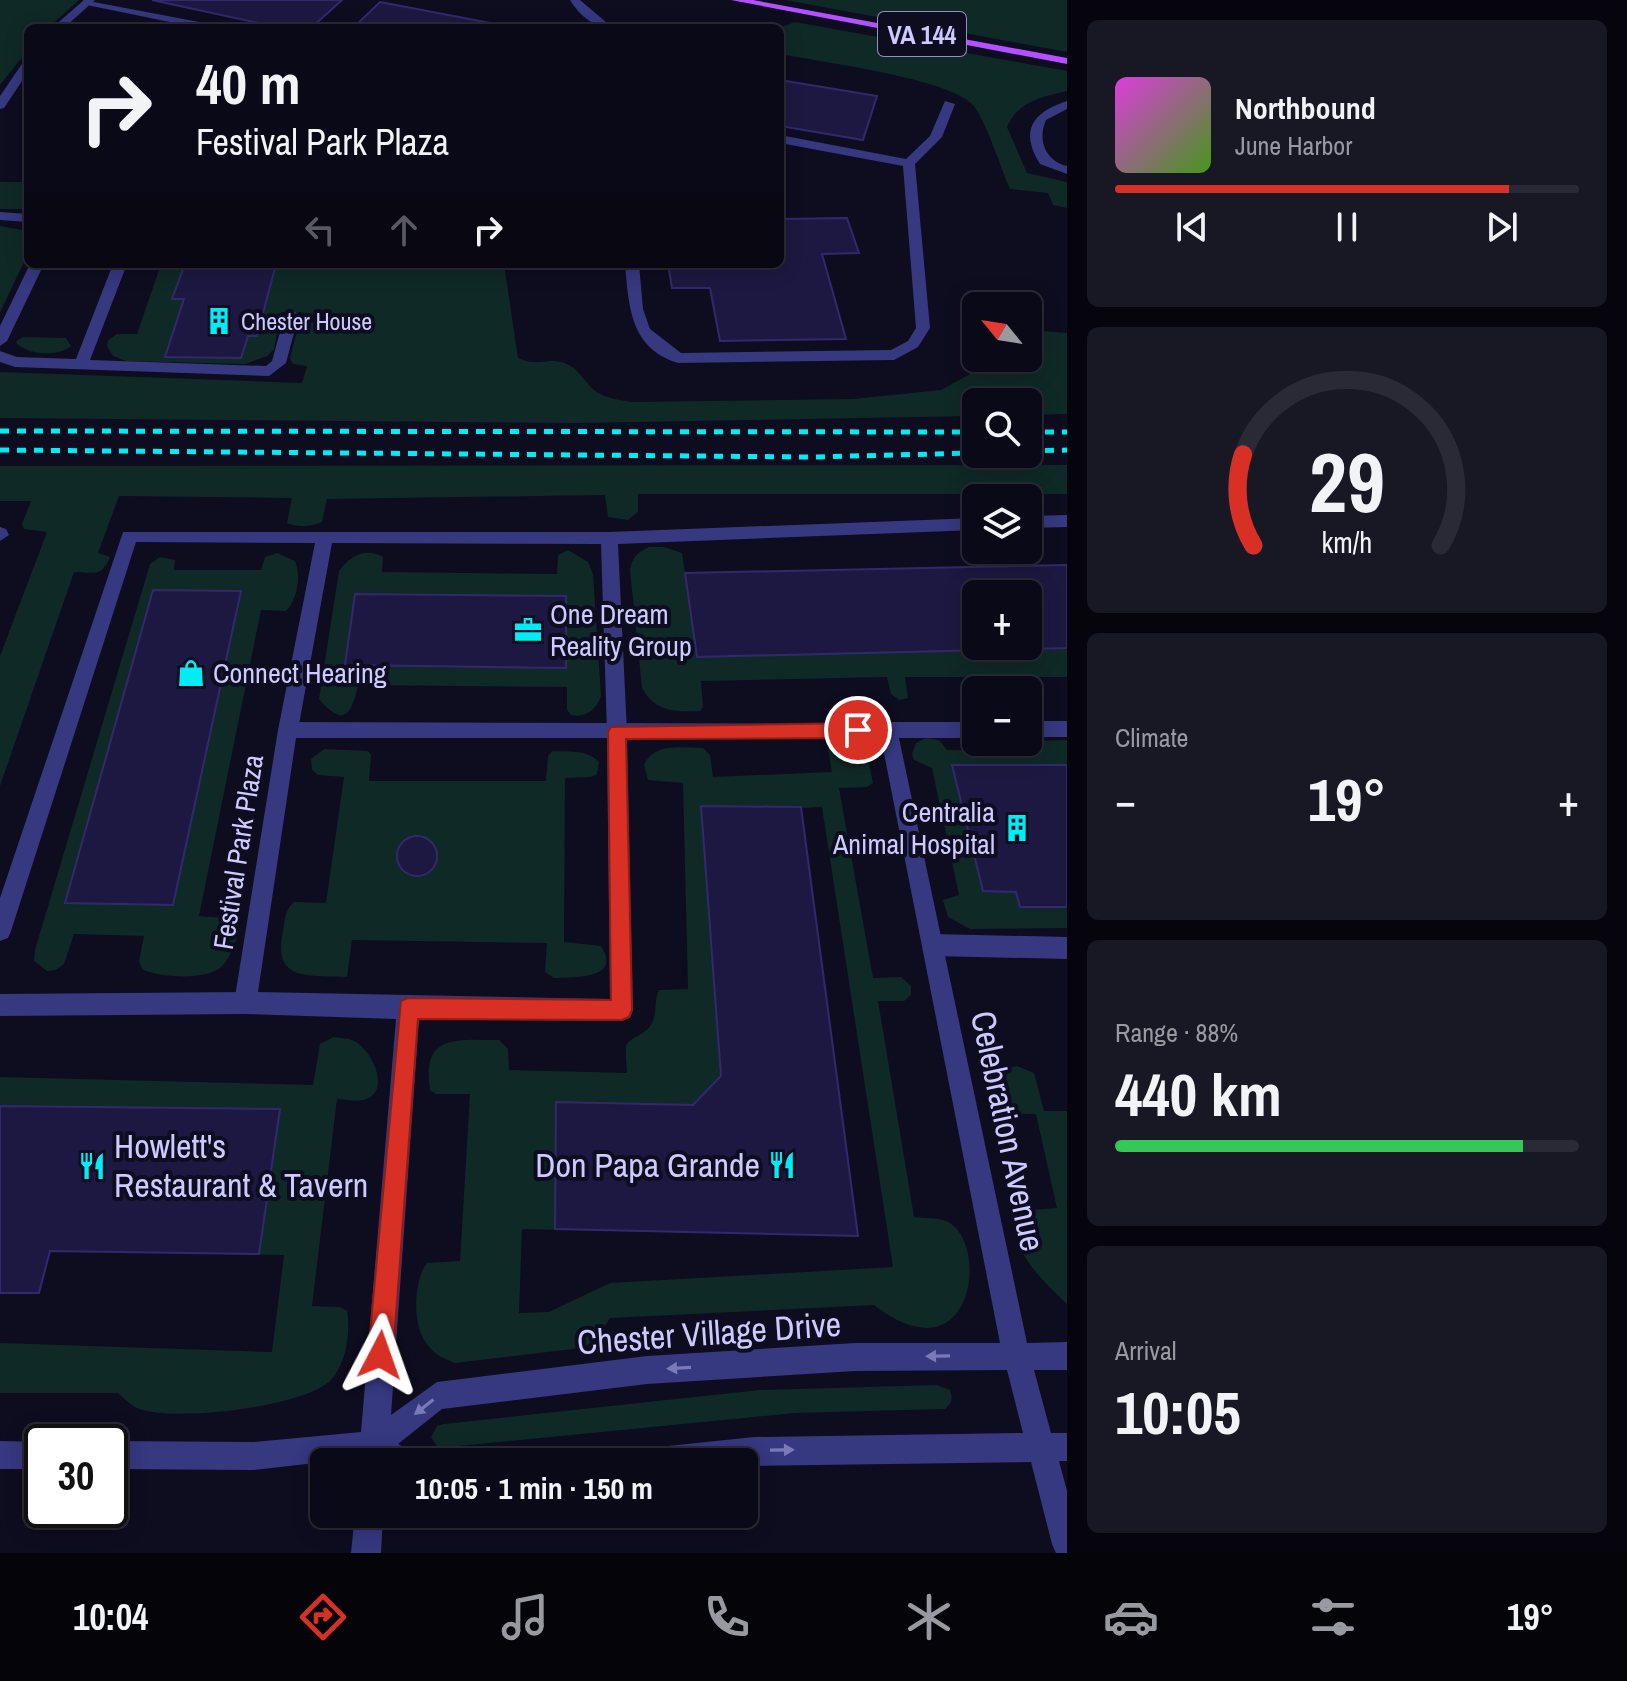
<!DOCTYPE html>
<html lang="en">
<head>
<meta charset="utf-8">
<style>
  body { margin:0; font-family:"Archivo Narrow",sans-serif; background:#181724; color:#f1f3f6; height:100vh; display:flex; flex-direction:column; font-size:30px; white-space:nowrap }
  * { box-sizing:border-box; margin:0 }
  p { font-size:26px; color:#999aa1 }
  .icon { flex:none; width:44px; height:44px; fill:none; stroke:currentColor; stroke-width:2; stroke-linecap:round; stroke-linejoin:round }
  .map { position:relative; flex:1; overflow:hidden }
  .panel { display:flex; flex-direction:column; gap:20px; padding:20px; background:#06050d; width:560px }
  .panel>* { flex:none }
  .guide { position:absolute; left:24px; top:24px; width:760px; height:244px; border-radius:12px; box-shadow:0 4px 20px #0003,0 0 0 2px #2a2a36; background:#0a0917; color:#f1f3f6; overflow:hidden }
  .needle { width:52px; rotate:300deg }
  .controls { position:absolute; left:962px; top:292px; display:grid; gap:16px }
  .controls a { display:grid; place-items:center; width:80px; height:80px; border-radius:12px; background:#0a0917; box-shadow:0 4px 20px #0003,0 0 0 2px #2a2a36; font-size:40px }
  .speed { position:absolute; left:24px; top:1424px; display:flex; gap:16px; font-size:40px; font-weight:700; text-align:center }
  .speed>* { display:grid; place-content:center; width:104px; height:104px; border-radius:50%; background:#0a0917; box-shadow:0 4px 20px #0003,0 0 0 2px #2a2a36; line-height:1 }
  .speed .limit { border:4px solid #111; border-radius:12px; background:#fff; color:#111 }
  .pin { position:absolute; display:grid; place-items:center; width:68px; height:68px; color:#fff; margin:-34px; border:4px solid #fff; border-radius:50%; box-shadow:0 2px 8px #0007 }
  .me { position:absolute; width:88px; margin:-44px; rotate:4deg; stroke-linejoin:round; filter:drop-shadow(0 0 6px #0008) }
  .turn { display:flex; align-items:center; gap:28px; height:168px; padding:0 40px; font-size:36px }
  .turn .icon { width:104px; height:104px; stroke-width:2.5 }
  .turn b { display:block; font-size:56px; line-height:68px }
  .lanes { display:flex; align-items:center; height:76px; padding:0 40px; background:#0003; justify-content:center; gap:40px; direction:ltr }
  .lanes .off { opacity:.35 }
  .big { font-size:60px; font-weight:800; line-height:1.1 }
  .panel .tile { flex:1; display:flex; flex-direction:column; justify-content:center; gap:12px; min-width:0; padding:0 28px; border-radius:12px; background:#181724 }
  .panel .dial { align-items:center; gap:0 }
  .dial svg { height:208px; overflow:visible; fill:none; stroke:#2a2a36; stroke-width:7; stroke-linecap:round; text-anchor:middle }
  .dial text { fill:#f1f3f6; stroke:none }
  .song { display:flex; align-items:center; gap:24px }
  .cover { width:96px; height:96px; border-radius:12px; background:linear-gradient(135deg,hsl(300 70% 55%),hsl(100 70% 35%)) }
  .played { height:8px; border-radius:4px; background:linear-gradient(90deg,#d93025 85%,#2a2a36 85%) }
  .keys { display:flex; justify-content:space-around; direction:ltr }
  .heat { display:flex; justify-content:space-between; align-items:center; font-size:44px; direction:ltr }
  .charge { height:12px; border-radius:6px; background:linear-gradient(90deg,#34c759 88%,#2a2a36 0) }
  .trip { position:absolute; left:310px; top:1448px; width:448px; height:80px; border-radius:12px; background:#0a0917; box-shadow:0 4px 20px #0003,0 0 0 2px #2a2a36; font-weight:800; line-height:80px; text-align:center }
  .dock { display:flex; height:128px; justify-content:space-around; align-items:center; background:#040409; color:#999aa1 }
  .dock .icon { width:56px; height:56px }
  .dock .active { color:#d93025 }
  .dock b { font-size:36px; color:#f1f3f6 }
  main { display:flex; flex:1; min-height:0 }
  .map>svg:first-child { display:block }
  .green { fill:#0f2927; fill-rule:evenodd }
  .building { fill:#1d1841; stroke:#32296d; stroke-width:2; fill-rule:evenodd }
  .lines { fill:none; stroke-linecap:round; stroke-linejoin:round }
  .lane { fill:#363880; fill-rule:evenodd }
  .street { fill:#363880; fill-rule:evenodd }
  .primary { fill:#b251ff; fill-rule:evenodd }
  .rail { stroke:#00edf5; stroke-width:5; stroke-dasharray:9 8; stroke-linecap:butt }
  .oneway { fill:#7a7ab9 }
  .route { fill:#d93025; stroke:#8d1f18; stroke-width:2 }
  .labels { text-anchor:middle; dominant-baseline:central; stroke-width:8; stroke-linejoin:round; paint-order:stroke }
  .far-poi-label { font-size:24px; fill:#cdcaff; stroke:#0e0c1f; text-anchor:start }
  .shield { fill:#0e0c1f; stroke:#9491bc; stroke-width:2 }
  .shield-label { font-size:26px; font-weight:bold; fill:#cdcaff }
  .poi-label { font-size:28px; fill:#cdcaff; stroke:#0e0c1f; text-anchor:start }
  .street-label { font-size:28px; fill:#cdcaff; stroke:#0e0c1f }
  .near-street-label { font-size:34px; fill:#cdcaff; stroke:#0e0c1f }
  .near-poi-label { font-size:34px; fill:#cdcaff; stroke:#0e0c1f; text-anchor:start }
</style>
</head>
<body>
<main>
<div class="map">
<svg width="1067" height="1553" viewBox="0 0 1067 1553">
  <rect width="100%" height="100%" fill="#0e0c1f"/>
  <g class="green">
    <polygon points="0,0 79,0 48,28 28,28 28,50 0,85"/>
    <polygon points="785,0 1067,0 1067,52"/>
    <path d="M 795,22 L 1067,71 L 1067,91 C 1042,97 1018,101 1007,127 L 1027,173 L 1067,182 L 1067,208 L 1053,205 L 1048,193 L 1010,189 C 1002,171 984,115 972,104 C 946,78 821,62 780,54 L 779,28 Z"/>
    <rect x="0" y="182" width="28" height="27"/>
    <polygon points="0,226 28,231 28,254 0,312"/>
    <path d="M 161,264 L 504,264 L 518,358 C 537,367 545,358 561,362 C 581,367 584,385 600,394 C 609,399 622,400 631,402 L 853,399 L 941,390 L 970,374 L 977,358 L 1028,358 L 1028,330 L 1067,333 L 1067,414 L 1028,415 L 1028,402 L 976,402 L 976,416 L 578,423 L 0,418 L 0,372 L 302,383 L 307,366 L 293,364 L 290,358 L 302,312 L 281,312 L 274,349 L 267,356 L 245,364 L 126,361 L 113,356 L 107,346 L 108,340 L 117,334 L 137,334 Z"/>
    <path d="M 23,337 L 66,338 L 71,346 C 58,357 30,355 17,344 L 16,341 Z"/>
    <path d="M 1067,465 L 1067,494 L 638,494 L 638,512 L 628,520 L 608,517 L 605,495 L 327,499 L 322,522 C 311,527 297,527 287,523 L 292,498 L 119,496 L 98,553 L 110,557 C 101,578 94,572 74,572 L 0,786 L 0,656 L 47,532 L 24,529 L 22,524 L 31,501 L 0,501 L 0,466 Z"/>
    <path d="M 649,547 L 664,547 L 682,553 L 685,573 L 1067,565 L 1067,677 L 905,677 L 908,698 L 899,700 L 891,694 L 887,677 L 701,681 L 703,707 L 700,711 C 675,712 655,712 642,688 L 630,570 C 632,557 638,552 649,547 ZM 976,594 L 1028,594 L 1028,646 L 976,646 Z"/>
    <path d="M 568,550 L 588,562 L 593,574 L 601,696 C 596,710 586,718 571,715 L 567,710 L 567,687 L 358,685 C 352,713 344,729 319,699 L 339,571 C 350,556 365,547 383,557 L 382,572 L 557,574 L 558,555 Z"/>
    <path d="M 277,553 L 295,561 C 301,575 298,599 286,611 L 261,610 L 199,916 C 208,918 221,916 230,919 C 247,926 230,960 220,968 C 204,980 158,978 142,969 L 139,961 L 144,936 L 74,934 L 64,964 L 56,970 L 47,971 L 34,961 L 35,950 L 150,564 L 160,557 L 175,560 L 174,570 L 261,570 L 265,557 Z"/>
    <polygon points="926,738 939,740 947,750 996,751 998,742 1067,740 1067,928 970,929 948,917 943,900 959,895 932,768 914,760 912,754 916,743"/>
    <path d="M 848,741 L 868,758 L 873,783 L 867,787 L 839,788 L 873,978 L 901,977 L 911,986 L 911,995 L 904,1001 L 878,1001 L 914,1217 C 925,1219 940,1216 950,1223 C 990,1249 971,1380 874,1305 L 610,1318 L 596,1341 L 581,1348 L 455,1363 C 442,1358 432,1353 425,1341 C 412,1323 414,1279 427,1263 L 460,1261 L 470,1094 L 436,1094 L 430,1090 C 421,1033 458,1040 499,1040 L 508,1049 L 509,1070 L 627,1073 C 627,1065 625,1055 626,1047 C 628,1037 648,1035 653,1021 C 657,1011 654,999 659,990 L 688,989 L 683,783 L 648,780 L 644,765 C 655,742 681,748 703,748 L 710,755 L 713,777 L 832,772 L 828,749 L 833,742 ZM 822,807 L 893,1267 L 610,1283 L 549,1312 L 519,1313 L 522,1229 L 858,1236 L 801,808 Z"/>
    <path d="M 324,749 L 368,751 L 371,755 L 369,781 L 546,781 L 548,756 L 552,751 C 569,752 587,749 599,762 L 597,774 L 591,777 L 565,778 L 564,942 L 601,946 C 623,980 572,977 554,978 L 545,972 L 547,943 L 352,940 L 347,977 C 308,975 272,982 283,931 C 285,919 285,910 294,902 L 326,903 L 344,777 L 318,775 L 312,770 L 311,759 Z"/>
    <path d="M 333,1037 C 338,1038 347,1038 352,1040 C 372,1048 393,1093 363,1100 C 356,1102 345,1099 337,1099 L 312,1306 L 340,1307 L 347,1311 C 351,1332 346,1365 330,1381 C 302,1407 173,1423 137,1408 C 130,1405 124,1398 118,1393 L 0,1393 L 0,1343 L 272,1352 L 284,1255 L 50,1251 L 39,1293 L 0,1293 L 0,1077 L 313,1085 L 320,1044 Z"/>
    <path d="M 1017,1066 L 1034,1073 L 1044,1111 L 1067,1111 L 1067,1304 C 1045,1283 1002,1244 1019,1211 L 1057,1208 L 1036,1114 L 1004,1113 L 991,1103 L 994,1077 L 1004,1069 Z"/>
    <path d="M 937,1385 L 950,1390 C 953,1399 952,1403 945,1409 L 795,1413 L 438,1448 L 431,1437 L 437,1426 L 444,1424 L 760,1390 Z"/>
  </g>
  <g class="building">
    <polygon points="152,0 342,0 311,28 282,28"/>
    <polygon points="380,2 517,28 353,28"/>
    <polygon points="780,80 877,96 863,140 780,126"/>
    <polygon points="847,218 859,253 822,254 846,339 720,341 710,288 672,288 668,264 780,264 780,219"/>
    <polygon points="185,264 276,264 257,336 248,336 241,358 165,357 184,299 172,299"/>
    <path d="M 1067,565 L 1067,648 L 697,657 L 685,573 ZM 976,594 L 1028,594 L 1028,646 L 976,646 Z"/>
    <polygon points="153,590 241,591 173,905 65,903"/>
    <polygon points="355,594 566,596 566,668 345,665"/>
    <polygon points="952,765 1067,765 1067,907 1020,907 1016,892 983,891"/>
    <polygon points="701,806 801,807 858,1236 555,1229 556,1102 693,1105 721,1076"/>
    <circle cx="417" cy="856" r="20"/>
    <polygon points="0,1106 280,1109 259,1254 50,1251 39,1293 0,1293"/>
  </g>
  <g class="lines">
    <g class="lane">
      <polygon points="84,0 95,0 64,28 52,28"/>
      <polygon points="28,60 28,72 4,108 0,109 0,96 24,61"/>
      <path d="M 1067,101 L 1067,109 L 1046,120 C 1037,141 1046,161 1067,166 L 1067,174 L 1040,164 C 1019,130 1033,112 1067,101 Z"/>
      <polygon points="0,212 28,214 28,222 0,220"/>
      <polygon points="30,264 44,264 7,341 0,346 0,326"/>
      <polygon points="113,264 127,264 90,360 266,366 272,361 285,314 292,310 299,314 286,363 269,376 15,367 0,362 0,351 17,357 76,359"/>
      <polygon points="1067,515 1067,527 1028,528 1028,516"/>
      <polygon points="976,518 976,530 618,544 627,732 624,738 617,740 610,738 607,732 601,544 332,543 298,730 295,736 281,736 278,730 315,543 136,542 11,931 8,938 0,941 0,898 123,532 609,532"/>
      <polygon points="0,527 6,529 9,535 0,541"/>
      <rect x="1028" y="721" width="39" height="16"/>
      <polygon points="889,722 976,722 976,738 889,738 882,736 879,730 882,724"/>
      <polygon points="933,934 1067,937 1067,959 933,956 925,952 922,945 925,938"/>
      <polygon points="245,992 253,995 256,1003 253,1011 245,1014 0,1016 0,994"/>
    </g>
    <g class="street">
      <polygon points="83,0 215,25 220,28 199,28 87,5 83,4"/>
      <path d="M 570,0 L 580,0 L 613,28 C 594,28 580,16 570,0 Z"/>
      <path d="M 945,101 L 955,104 L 942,137 L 915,164 L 930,328 L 918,347 L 894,360 L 678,363 C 630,348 629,307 625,264 L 639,264 L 643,309 L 650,329 L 681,353 L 891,350 L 908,341 L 916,328 L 903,166 L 780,143 L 780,135 L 906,159 L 930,136 Z"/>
      <path d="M 288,722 L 896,724 L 1027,1343 L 1067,1342 L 1067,1370 L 1034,1370 L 1051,1433 L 1067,1433 L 1067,1461 L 1059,1461 L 1067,1491 L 1067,1553 L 1056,1553 L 1052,1544 L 1031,1462 L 744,1466 L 744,1462 L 635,1462 L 639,1452 L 649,1448 L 754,1437 L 1023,1433 L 1007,1370 L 855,1371 L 647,1384 L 442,1409 L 398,1444 L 413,1452 L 417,1462 L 324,1462 L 253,1470 L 110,1469 L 110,1442 L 107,1442 L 110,1441 L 253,1442 L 361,1432 L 396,1019 L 245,1014 L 237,1011 L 234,1003 L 278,730 L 281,724 ZM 296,738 L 607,738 L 610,999 L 258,992 ZM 627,738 L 881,738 L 1000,1343 L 855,1343 L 647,1356 L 437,1382 L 391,1415 L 419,1019 L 622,1021 L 630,1018 L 633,1010 Z"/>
      <polygon points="0,1441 45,1442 42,1442 42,1469 0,1469"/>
      <polygon points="355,1514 383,1514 381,1553 351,1553"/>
    </g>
    <polygon class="primary" points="731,0 753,0 1067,58 1067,64"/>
    <g class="rail">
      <polyline points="0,431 976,432"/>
      <polyline points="1028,432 1067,432"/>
      <polyline points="0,450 812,457 976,453"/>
      <polyline points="1028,451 1067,450"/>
    </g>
  </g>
  <defs><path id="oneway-solid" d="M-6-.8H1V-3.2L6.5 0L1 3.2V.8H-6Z" transform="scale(2)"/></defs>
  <g class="oneway">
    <use href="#oneway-solid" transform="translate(938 1356) rotate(179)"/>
    <use href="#oneway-solid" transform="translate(679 1368) rotate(177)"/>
    <use href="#oneway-solid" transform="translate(424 1407) rotate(142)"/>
    <use href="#oneway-solid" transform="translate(782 1450) rotate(-1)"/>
  </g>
  <polygon class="route" points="858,723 866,730 858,738 626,739 632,1010 629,1017 622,1020 418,1019 393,1355 389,1364 380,1367 372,1364 368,1355 401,1001 408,998 611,1000 608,732 611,727"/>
  <defs>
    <g id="building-bare" transform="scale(2.16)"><path d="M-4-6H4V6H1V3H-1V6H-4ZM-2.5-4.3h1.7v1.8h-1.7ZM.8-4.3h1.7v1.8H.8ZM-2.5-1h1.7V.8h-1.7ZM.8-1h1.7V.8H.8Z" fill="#00edf5" stroke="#0e0c1f" stroke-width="2.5" paint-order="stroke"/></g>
    <g id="office-bare" transform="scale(2.16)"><path d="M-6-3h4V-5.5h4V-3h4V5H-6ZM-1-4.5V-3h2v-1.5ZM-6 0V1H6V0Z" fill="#00edf5" stroke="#0e0c1f" stroke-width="2.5" paint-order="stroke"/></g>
    <g id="shop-bare" transform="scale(2.16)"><path d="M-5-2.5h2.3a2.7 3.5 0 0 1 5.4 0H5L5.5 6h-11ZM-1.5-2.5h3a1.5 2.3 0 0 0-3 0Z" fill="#00edf5" stroke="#0e0c1f" stroke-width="2.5" paint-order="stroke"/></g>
    <g id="restaurant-bare" transform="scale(2.16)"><path d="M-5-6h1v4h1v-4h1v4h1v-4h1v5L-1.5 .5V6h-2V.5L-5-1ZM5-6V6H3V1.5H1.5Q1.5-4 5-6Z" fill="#00edf5" stroke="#0e0c1f" stroke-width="2.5" paint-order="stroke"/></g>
  </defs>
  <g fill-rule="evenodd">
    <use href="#building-bare" x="219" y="321"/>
    <use href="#office-bare" x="528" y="630"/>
    <use href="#shop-bare" x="191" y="673"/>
    <use href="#building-bare" x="1017" y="828"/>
    <use href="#restaurant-bare" x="782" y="1165"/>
    <use href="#restaurant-bare" x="92" y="1166"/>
  </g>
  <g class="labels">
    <g class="far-poi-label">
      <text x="241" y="321">Chester House</text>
    </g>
    <rect class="shield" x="878" y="12" width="88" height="44" rx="6"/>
    <g class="shield-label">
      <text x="922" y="34">VA 144</text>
    </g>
    <g class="poi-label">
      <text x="550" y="614">One Dream<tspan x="550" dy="32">Reality Group</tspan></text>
      <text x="213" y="673">Connect Hearing</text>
      <text x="995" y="812" text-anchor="end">Centralia<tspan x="995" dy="32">Animal Hospital</tspan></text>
    </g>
    <g class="street-label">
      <text transform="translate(238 852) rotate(-81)">Festival Park Plaza</text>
    </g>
    <g class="near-street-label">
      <text transform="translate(1008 1131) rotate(78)">Celebration Avenue</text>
      <text transform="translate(709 1333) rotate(-4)">Chester Village Drive</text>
    </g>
    <g class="near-poi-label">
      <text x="114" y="1146">Howlett's<tspan x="114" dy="39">Restaurant &amp; Tavern</tspan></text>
      <text x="760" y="1165" text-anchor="end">Don Papa Grande</text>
    </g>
  </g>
</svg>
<div class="controls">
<a><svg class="needle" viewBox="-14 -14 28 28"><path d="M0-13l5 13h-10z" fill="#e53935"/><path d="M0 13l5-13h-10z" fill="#999aa1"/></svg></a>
<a><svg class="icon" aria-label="search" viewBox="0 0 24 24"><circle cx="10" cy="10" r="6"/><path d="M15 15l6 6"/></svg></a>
<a><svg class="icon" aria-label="layers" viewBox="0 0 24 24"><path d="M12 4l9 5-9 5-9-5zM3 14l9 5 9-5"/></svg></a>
<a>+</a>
<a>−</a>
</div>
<div class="speed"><div class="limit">30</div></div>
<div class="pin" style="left:858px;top:730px;background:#d93025"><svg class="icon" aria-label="arrive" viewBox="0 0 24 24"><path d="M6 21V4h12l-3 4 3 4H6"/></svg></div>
<svg class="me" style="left:380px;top:1355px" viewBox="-20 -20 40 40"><path d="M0-17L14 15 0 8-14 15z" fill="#d93025" stroke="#fff" stroke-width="4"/></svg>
<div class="trip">10:05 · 1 min · 150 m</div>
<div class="guide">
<div class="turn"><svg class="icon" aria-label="right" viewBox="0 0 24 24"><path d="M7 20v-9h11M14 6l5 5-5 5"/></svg><div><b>40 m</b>Festival Park Plaza</div></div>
<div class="lanes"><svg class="icon off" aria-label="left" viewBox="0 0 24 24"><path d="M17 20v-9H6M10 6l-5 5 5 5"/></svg><svg class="icon off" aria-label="ahead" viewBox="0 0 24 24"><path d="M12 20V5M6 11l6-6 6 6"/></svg><svg class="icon" aria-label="right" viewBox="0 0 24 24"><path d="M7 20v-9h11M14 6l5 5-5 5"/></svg></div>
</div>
</div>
<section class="panel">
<div class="tile">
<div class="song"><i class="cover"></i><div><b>Northbound</b><p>June Harbor</p></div></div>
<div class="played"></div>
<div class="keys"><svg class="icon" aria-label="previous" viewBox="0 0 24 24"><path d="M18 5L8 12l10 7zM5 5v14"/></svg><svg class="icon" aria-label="pause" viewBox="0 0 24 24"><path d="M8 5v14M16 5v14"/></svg><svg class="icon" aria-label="next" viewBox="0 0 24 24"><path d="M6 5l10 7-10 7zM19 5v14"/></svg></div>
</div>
<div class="tile dial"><svg viewBox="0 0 100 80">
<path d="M14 69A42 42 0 1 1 86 69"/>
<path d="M14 69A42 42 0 0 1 10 34" stroke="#d93025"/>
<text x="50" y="56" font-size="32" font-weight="700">29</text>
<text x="50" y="72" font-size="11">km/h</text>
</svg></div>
<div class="tile"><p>Climate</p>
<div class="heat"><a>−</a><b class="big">19°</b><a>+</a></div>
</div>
<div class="tile"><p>Range · 88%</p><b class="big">440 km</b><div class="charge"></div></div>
<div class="tile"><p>Arrival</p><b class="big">10:05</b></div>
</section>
</main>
<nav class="dock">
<b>10:04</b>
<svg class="icon active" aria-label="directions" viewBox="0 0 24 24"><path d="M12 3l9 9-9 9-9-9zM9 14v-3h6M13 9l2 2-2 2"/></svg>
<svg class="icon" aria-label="music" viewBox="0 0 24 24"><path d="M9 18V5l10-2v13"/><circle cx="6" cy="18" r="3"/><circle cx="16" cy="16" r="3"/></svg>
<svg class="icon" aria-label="phone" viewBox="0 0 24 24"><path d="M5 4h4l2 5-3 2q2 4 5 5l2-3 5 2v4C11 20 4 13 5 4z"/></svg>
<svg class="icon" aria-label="climate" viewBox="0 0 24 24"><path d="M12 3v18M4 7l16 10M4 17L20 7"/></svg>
<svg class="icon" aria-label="car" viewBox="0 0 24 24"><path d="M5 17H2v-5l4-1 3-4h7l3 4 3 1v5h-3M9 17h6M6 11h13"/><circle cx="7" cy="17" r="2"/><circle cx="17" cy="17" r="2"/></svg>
<svg class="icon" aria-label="filters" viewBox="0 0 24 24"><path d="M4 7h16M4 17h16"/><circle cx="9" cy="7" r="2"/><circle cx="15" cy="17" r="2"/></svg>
<b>19°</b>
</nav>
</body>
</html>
